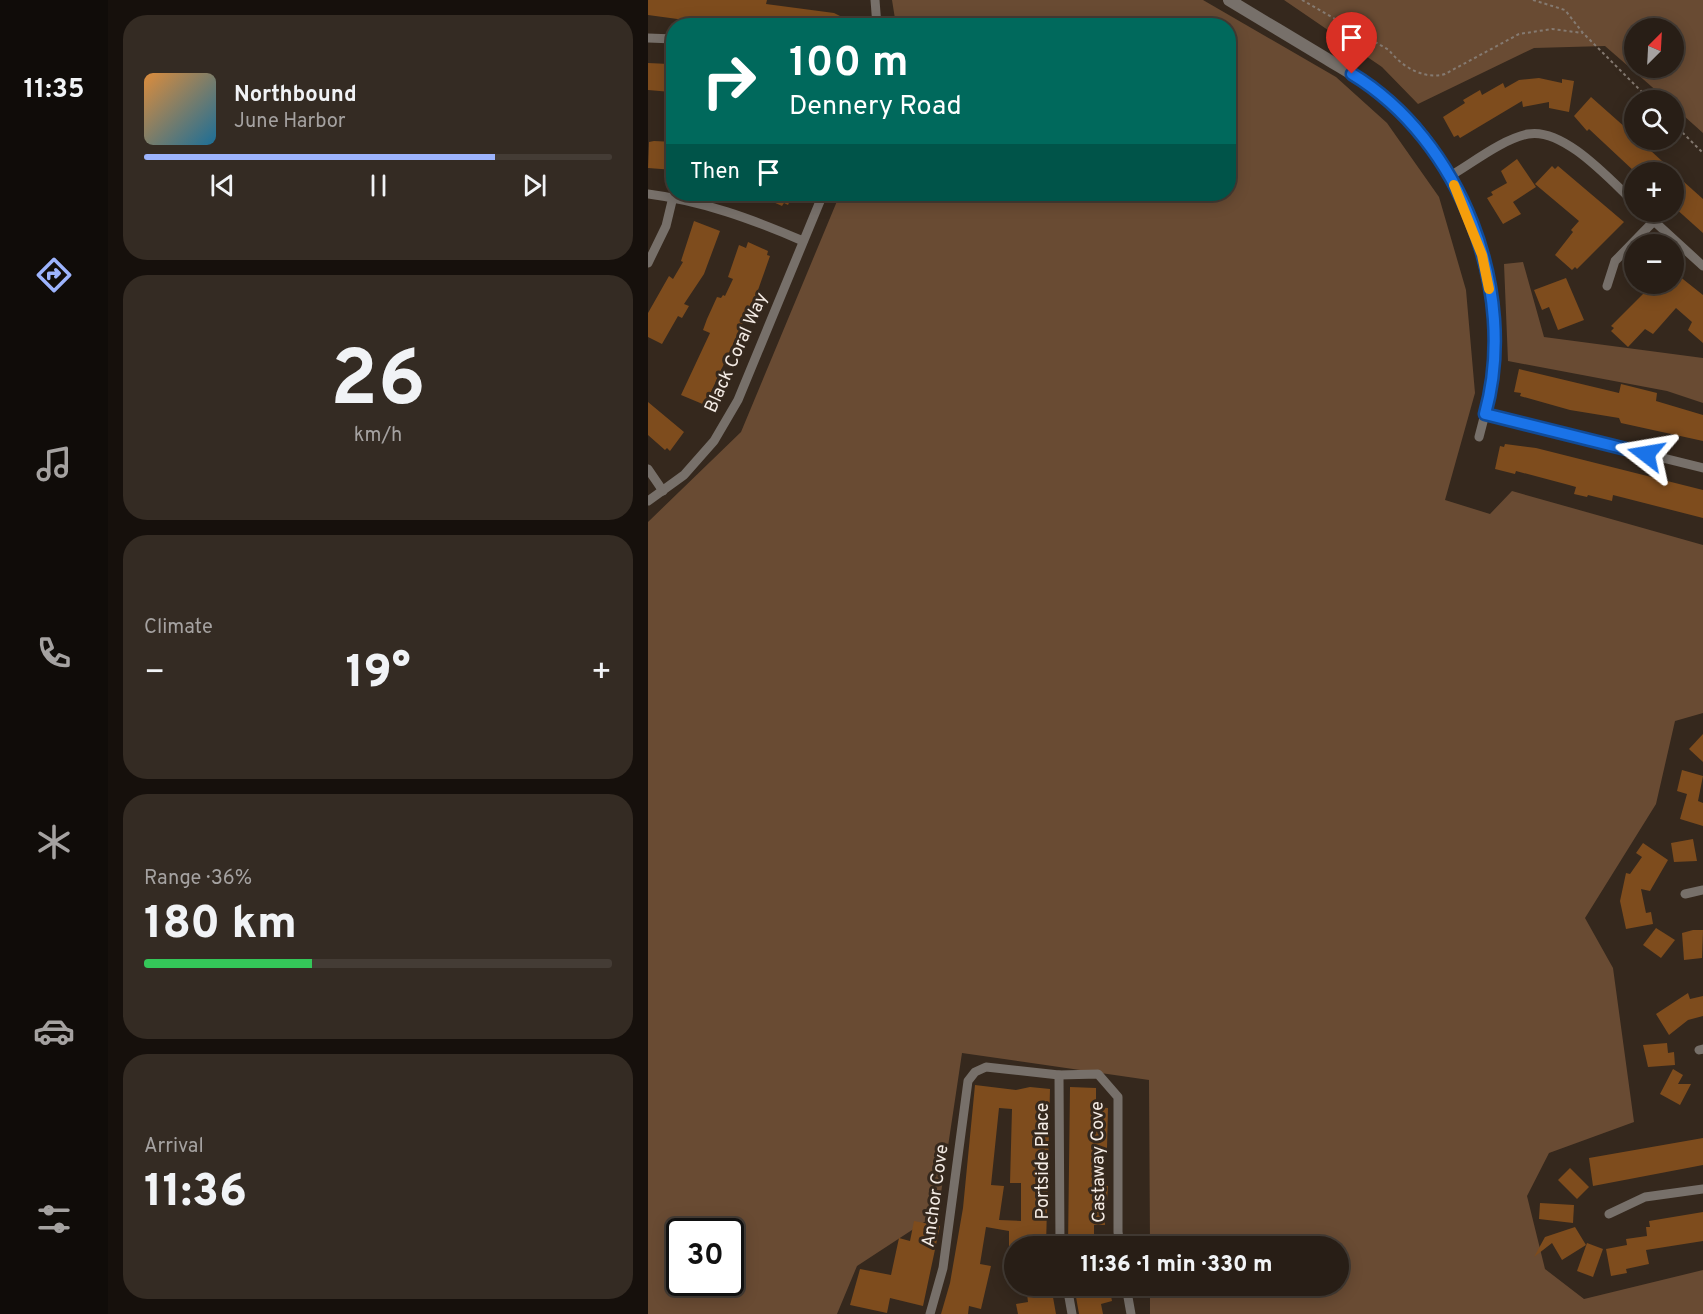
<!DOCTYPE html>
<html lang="en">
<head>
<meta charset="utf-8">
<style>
  body { margin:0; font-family:Overpass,sans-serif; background:#342b23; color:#f1f3f6; height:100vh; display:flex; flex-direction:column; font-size:22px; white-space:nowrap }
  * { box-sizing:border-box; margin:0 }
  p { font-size:20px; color:#a5a2a1 }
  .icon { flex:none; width:33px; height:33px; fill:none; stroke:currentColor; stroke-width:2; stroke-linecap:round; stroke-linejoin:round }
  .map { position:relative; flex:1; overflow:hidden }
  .side { display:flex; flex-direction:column; gap:15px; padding:15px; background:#16100c; width:540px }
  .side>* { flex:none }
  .top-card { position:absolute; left:18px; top:18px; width:570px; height:183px; border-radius:24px; box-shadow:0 3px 15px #0003,0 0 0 2px #443c35; background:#00695c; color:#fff; overflow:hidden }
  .needle { width:39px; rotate:24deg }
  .tools { position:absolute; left:976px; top:18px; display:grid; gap:12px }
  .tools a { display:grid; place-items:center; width:60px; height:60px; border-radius:50%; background:#281e16; box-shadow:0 3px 15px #0003,0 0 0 2px #443c35; font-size:30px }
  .speed { position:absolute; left:18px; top:1218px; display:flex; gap:12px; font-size:30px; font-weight:700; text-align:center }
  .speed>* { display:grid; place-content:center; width:78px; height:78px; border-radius:50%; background:#281e16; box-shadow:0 3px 15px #0003,0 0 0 2px #443c35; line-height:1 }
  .speed .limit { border:3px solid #111; border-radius:9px; background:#fff; color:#111 }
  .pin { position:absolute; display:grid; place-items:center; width:51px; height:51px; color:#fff; margin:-62px -26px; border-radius:50% 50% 50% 0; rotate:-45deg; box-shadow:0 0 6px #0007 }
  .pin .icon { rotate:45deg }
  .me { position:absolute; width:66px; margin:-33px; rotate:284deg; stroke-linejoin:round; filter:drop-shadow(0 0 4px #0008) }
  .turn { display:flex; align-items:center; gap:21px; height:126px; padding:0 24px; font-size:27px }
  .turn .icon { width:78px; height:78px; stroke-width:2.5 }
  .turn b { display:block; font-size:42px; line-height:51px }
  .then { display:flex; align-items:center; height:57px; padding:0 24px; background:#0003; gap:12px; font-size:22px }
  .big { font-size:45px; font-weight:800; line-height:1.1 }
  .side .widget { flex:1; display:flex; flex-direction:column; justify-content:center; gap:9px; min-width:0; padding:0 21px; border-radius:24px; background:#342b23 }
  .side .dial { align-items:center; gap:0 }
  .dial b { font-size:78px; line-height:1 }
  .song { display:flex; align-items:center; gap:18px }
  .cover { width:72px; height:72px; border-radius:9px; background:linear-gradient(135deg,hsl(30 70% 55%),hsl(200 70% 35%)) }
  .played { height:6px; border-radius:3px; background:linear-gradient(90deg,#9db4fd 75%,#443c35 75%) }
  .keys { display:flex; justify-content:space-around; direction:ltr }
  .heat { display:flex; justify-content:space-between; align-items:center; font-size:33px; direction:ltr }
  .charge { height:9px; border-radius:4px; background:linear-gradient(90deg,#34c759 36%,#443c35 0) }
  .trip { position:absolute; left:356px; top:1236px; width:345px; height:60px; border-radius:30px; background:#281e16; box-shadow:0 3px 15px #0003,0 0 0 2px #443c35; font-weight:800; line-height:60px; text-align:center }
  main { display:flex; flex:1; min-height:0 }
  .tab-bar { display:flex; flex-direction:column; width:108px; justify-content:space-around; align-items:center; background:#100c09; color:#a5a2a1 }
  .tab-bar .icon { width:42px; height:42px }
  .tab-bar .active { color:#9db4fd }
  .tab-bar b { font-size:27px; color:#f1f3f6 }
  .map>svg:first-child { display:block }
  .green { fill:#694b33; fill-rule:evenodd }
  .building { fill:#7e4c1d; fill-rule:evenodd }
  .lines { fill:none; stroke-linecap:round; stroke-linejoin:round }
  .path { stroke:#857a71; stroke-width:2; stroke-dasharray:3 3; stroke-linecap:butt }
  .minor { stroke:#77706a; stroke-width:9 }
  .tertiary { stroke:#77706a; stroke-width:12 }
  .route-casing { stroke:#114b97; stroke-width:15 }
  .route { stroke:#1a73e8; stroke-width:10 }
  .slow { stroke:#f59e0b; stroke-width:10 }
  .labels { text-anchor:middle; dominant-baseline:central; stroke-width:6; stroke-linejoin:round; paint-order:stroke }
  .street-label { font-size:18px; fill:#f4ebe4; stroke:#35281d }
</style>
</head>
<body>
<main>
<nav class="tab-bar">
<b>11:35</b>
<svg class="icon active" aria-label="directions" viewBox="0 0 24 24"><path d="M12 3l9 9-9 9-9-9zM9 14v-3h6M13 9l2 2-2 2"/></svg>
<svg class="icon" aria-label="music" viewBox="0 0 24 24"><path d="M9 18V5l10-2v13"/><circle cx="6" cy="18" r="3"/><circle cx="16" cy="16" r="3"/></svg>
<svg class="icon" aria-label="phone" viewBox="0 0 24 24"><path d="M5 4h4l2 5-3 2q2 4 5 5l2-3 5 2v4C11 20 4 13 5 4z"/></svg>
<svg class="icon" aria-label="climate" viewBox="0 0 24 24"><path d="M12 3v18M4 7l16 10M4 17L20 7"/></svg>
<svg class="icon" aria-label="car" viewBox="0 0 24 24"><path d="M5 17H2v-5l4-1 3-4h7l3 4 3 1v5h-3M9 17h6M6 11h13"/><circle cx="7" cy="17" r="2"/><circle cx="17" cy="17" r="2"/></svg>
<svg class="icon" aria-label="filters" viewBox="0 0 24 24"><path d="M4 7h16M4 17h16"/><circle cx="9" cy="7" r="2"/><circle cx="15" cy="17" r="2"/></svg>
</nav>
<section class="side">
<div class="widget">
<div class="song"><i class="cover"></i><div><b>Northbound</b><p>June Harbor</p></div></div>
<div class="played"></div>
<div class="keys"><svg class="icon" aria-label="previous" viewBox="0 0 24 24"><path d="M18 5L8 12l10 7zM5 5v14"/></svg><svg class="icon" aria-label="pause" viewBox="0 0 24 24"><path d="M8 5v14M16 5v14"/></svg><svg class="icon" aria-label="next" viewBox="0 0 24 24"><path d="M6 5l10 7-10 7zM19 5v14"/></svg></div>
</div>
<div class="widget dial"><b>26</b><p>km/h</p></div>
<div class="widget"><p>Climate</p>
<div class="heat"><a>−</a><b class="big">19°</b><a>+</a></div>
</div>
<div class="widget"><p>Range · 36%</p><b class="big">180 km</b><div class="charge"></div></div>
<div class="widget"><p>Arrival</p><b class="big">11:36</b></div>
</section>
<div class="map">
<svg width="1055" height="1314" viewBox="0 0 1055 1314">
  <rect width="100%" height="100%" fill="#35281d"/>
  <g class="green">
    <path d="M 244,0 L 555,0 L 688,77 L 739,123 L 791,197 L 818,290 L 827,393 L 797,500 L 842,514 L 864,491 L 1055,545 L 1055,713 L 1027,721 L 1008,804 L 937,918 L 965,968 L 986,1122 L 901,1153 L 879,1196 L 897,1269 L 936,1299 L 1055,1270 L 1055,1314 L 502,1314 L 502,1286 L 690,1286 L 690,1246 L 502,1246 L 501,1080 L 314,1053 L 290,1213 L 209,1266 L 189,1314 L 0,1314 L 0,522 L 93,432 L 192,194 L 580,194 L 580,26 L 248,25 ZM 32,1232 L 82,1232 L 82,1282 L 32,1282 Z"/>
    <path d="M 636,0 L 1055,0 L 1055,133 L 1026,107 L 1026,100 L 1019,100 L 957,46 L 886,48 L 770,104 L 734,67 ZM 1026,28 L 1026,68 L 987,68 L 987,28 Z"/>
    <polygon points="875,262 896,337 1055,358 1055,403 1019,391 860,361 856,264"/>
  </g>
  <g class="building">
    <polygon points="0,0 119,0 118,4 186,13 194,17 193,26 107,26 85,23 85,26 81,26 0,15"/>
    <polygon points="0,63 21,64 21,69 25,69 23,92 0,90"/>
    <polygon points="891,78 914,83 914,79 926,81 921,112 901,108 901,102 875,107 874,101 812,138 810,135 806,137 795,117 817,103 815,100 832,90 834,95 855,83 857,88 871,80"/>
    <polygon points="943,97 987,136 987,140 991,140 1026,172 987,172 941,129 939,131 926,116"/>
    <polygon points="6,141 26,142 26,170 0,168 1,142"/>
    <polygon points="869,159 888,187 865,202 873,214 855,224 839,198 845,195 843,192 859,183 853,171"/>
    <polygon points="904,166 907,169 910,166 976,222 929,269 927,267 924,270 907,255 925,232 923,230 931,221 887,184"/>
    <polygon points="1026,173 1055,199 1055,233 1026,207"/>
    <polygon points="107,194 145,194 140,205 136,203 134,206"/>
    <polygon points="46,221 72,231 56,274 36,304 41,306 34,318 30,316 14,344 0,337 0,313 21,276 25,279 35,262 33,261"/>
    <polygon points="100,242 120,251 119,255 122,256 110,290 57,405 33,395 62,333 55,330 59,319 69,297 73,298 75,295 77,296 85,279 80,277 91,245 98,248"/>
    <polygon points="1026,272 1055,295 1055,343 1040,330 1044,322 1028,308 1005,334 997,329 980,347 963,331 966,328 963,326 1005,284 1026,284"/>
    <polygon points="918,278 936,320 910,330 901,307 894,310 886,290"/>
    <polygon points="871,369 971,393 973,384 1009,393 1008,401 1055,415 1055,441 973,423 971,418 922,410 872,396 873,393 866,392"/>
    <polygon points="0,402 36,432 22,451 19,448 17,450 0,435"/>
    <polygon points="857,444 888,448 1055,490 1055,518 965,495 964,501 940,495 939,497 926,494 928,487 921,485 868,471 867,474 847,469 852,446 856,447"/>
    <polygon points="1055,734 1055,762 1041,749"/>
    <polygon points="1034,770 1055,776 1050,801 1055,803 1055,826 1032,819 1039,794 1029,791"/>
    <polygon points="1045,839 1049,861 1026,862 1023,843"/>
    <polygon points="995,843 1020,860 1002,891 993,889 998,913 1003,912 1005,924 978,929 972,901 978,873 982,874 994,857 988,853"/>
    <polygon points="1008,928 1027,940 1013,958 995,945"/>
    <polygon points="1045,930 1055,930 1054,958 1036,960 1034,933"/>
    <polygon points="1040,993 1042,999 1055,996 1055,1016 1040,1020 1021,1035 1008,1014"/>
    <polygon points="1019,1043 1020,1053 1026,1052 1027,1065 1000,1067 995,1045"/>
    <polygon points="1025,1069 1035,1075 1030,1084 1043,1084 1032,1105 1012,1094"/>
    <path d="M 327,1085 L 368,1090 L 382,1087 L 402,1089 L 398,1246 L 361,1246 L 361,1231 L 338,1227 L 332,1264 L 343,1266 L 333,1309 L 321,1306 L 320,1314 L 293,1314 L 302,1283 L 315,1208 ZM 351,1108 L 364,1109 L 362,1183 L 373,1183 L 373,1221 L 351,1220 L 356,1186 L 343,1185 Z"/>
    <polygon points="422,1087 448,1088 448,1107 460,1108 459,1148 448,1148 447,1172 447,1185 460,1186 459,1201 456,1201 457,1225 446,1225 446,1246 420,1246"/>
    <polygon points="1055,1138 1055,1165 945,1186 941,1158"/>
    <polygon points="922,1168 941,1187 929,1199 910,1180"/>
    <polygon points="892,1203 926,1205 925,1223 891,1219"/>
    <polygon points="1055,1212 1055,1241 998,1250 1001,1264 978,1269 979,1273 963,1276 958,1249 979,1245 978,1239 999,1236 998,1227 1002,1227 1001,1221"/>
    <polygon points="266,1221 292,1226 275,1306 242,1298 239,1313 202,1305 212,1269 243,1275 251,1238 262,1241"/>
    <polygon points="927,1227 938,1245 914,1260 904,1243 886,1257 897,1237"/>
    <polygon points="939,1243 955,1249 945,1277 929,1271"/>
    <polygon points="378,1286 403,1286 408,1314 370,1314 368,1304 380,1302"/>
    <polygon points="451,1286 461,1286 464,1301 453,1304 455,1314 431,1314 427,1291"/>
  </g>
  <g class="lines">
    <g class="path">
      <path d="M 654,0 L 741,50 C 754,67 776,80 797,74 L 871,34 L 904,29 L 935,33"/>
      <polyline points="885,0 917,10 935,33 1002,100"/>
      <polyline points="1026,124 1055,153"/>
    </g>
    <g class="minor">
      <polyline points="227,0 229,26"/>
      <polyline points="0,38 26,39"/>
      <path d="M 802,176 C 826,162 853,140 880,134 C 916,127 963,181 987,203"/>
      <path d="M 0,194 C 55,201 104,219 155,241"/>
      <polyline points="996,212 1055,266"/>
      <polyline points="0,263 18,226 25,197"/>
      <polyline points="959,286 967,261 1006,221"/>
      <polyline points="831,437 837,414 1055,468"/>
      <polyline points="0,469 15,491"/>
      <polyline points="0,501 36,475 66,441 90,400 175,194"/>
      <polyline points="1037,894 1055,890"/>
      <polyline points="1051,1050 1055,1049"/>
      <polyline points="411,1075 412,1246"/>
      <polyline points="961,1214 997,1197 1055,1189"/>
      <polyline points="419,1286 424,1314"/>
      <polyline points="478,1286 483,1314"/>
      <polyline points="282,1314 295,1268 320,1081 327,1072 338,1067 411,1075 450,1074 470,1097 470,1232 472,1246"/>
    </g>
    <path class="tertiary" d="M 581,0 C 614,20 646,39 679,59 C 705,75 731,89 753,111 C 827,183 865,315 837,414"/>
  </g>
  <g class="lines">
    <g class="route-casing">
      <path id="route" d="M 704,74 C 813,140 871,292 837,414 L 998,454"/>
    </g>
    <use href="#route" class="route"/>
    <polyline class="slow" points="806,185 834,255 841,289"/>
  </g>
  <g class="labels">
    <g class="street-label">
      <text transform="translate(89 353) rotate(-66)">Black Coral Way</text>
      <text transform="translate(395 1161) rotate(-90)">Portside Place</text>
      <text transform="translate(451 1162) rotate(-91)">Castaway Cove</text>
      <text transform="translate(288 1196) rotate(-82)">Anchor Cove</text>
    </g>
  </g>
</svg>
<div class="tools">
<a><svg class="needle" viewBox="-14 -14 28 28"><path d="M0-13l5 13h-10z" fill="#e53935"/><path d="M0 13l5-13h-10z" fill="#a5a2a1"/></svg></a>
<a><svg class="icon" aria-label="search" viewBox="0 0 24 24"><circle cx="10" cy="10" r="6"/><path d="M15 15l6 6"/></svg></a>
<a>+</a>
<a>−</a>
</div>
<div class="speed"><div class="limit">30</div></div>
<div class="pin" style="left:704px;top:74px;background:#d93025"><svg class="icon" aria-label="arrive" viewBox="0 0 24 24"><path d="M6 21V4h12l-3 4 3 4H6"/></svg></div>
<svg class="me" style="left:998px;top:454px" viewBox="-20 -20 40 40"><path d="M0-17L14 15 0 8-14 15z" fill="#1a73e8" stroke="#fff" stroke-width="4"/></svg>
<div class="trip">11:36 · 1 min · 330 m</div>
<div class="top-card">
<div class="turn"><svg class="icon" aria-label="right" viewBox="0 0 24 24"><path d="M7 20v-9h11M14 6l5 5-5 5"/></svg><div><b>100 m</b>Dennery Road</div></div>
<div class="then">Then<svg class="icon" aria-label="arrive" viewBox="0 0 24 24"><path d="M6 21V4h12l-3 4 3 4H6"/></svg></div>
</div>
</div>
</main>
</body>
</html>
